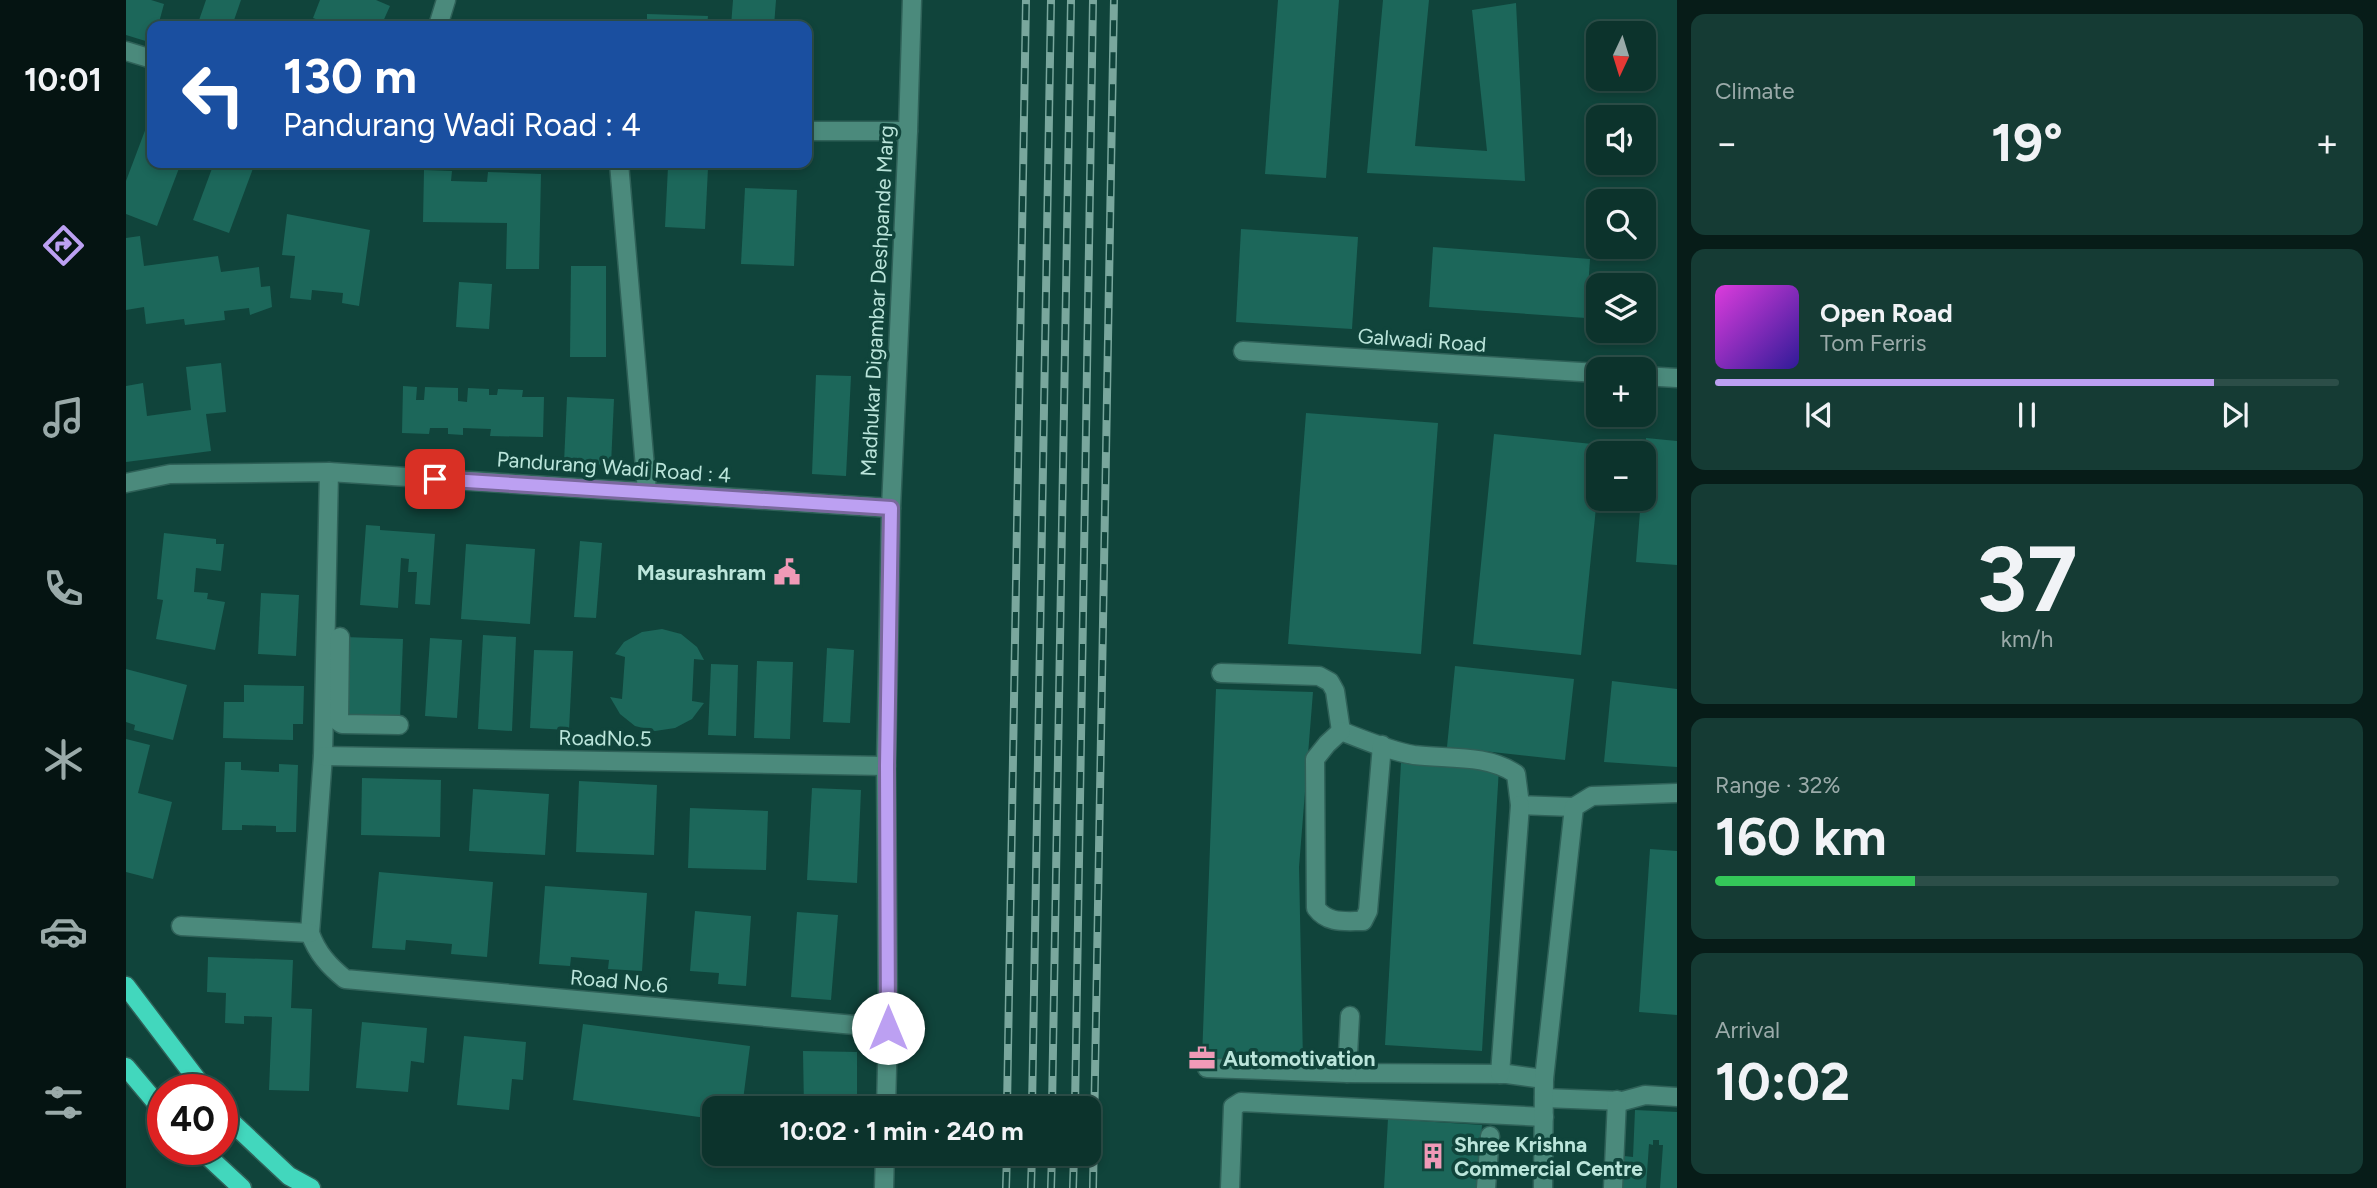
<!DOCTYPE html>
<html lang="en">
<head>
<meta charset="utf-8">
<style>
  body { margin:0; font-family:Figtree,sans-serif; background:#153b34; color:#f1f3f6; height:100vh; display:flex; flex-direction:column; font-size:26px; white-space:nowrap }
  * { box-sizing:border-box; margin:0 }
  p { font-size:23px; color:#9aaaa9 }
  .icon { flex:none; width:38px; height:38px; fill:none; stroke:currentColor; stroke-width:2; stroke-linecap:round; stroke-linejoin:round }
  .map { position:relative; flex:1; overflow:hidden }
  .panel { display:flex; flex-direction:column; gap:14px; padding:14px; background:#071c18; width:700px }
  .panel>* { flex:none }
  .top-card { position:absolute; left:21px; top:21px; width:665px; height:147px; border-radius:14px; box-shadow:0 4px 10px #0003,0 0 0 2px #2c4e48; background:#1a4fa0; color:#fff; overflow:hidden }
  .needle { width:46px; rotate:184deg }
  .buttons { position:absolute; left:1460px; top:21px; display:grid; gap:14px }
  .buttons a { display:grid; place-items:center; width:70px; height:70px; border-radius:14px; background:#0c332c; box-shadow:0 4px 10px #0003,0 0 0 2px #2c4e48; font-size:35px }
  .speed { position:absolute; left:21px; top:1074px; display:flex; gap:14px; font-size:35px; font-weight:700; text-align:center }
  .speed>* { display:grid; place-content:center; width:91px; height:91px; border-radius:50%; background:#0c332c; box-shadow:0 4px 10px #0003,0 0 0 2px #2c4e48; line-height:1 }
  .speed .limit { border:10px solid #d22; background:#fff; color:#111 }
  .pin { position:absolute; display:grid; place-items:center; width:60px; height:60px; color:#fff; margin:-30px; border-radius:14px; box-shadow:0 4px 10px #0006 }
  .me { position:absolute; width:77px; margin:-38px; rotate:0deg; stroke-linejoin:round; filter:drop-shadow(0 0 5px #0008) }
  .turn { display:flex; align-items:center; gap:24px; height:147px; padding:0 21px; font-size:32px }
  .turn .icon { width:91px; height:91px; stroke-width:2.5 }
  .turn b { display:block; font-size:49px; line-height:60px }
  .big { font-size:52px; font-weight:700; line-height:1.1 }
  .panel .card { flex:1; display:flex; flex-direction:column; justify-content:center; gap:10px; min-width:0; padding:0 24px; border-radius:14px; background:#153b34 }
  .panel .dial { align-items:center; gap:0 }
  .dial b { font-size:91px; line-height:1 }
  .song { display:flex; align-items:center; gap:21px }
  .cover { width:84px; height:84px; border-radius:10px; background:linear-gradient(135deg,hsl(300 70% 55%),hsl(250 70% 35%)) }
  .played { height:7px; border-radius:4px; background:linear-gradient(90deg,#bca0f2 80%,#2c4e48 80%) }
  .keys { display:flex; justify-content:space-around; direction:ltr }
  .heat { display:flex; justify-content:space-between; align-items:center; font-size:38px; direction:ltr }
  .charge { height:10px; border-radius:5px; background:linear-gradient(90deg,#34c759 32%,#2c4e48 0) }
  .trip { position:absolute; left:576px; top:1096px; width:399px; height:70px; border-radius:14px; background:#0c332c; box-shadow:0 4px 10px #0003,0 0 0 2px #2c4e48; font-weight:700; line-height:70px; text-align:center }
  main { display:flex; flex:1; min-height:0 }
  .dock { display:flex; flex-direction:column; width:126px; justify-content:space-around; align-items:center; background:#051412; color:#9aaaa9 }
  .dock .icon { width:49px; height:49px }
  .dock .active { color:#bca0f2 }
  .dock b { font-size:32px; color:#f1f3f6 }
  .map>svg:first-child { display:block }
  .building { fill:#1c675a }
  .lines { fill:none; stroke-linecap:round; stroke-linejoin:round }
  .minor-casing { stroke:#2f6158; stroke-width:21 }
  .major-casing { stroke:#2f6158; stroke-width:21 }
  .minor { stroke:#4b8a7c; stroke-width:18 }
  .major { stroke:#42d7bd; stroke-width:18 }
  .rail-casing { stroke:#79a79d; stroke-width:8 }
  .rail { stroke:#10443b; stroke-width:5; stroke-dasharray:16; stroke-linecap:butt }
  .route-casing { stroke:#7a689d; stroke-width:18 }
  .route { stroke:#bca0f2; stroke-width:12 }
  .labels { text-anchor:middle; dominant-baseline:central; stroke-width:7; stroke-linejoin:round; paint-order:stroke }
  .street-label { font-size:21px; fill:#bbe5db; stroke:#10443b }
  .poi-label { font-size:21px; font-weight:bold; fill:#bbe5db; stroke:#10443b; text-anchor:start }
</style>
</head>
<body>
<main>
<nav class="dock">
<b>10:01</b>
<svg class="icon active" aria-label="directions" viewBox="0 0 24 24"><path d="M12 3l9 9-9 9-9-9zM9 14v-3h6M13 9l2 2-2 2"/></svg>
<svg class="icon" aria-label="music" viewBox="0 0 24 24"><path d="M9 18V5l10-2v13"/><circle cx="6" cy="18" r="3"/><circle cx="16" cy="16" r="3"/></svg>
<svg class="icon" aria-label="phone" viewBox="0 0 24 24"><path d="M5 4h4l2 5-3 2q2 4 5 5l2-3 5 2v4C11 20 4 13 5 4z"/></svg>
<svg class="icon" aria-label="climate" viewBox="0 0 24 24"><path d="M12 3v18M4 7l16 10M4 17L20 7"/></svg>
<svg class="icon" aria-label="car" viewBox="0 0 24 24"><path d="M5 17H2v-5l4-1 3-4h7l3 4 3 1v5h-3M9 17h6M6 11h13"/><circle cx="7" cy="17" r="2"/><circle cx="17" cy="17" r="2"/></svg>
<svg class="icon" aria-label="filters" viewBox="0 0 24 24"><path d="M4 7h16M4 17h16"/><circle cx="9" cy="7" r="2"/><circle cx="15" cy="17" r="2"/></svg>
</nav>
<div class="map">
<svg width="1551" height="1188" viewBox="0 0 1551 1188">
  <rect width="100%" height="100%" fill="#10443b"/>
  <g class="building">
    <polygon points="0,0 25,0 38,4 32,26 26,26 26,43 0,35"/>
    <polygon points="80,0 115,0 106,26 71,26"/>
    <polygon points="194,0 250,0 264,6 255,26 208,26 187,18"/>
    <polygon points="607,0 650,0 648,26 605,26"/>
    <polygon points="1152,0 1213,0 1200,178 1139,174"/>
    <polygon points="1257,0 1303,0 1289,146 1361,151 1346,10 1390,3 1399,181 1241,173"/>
    <polygon points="521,14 582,16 581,26 521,26"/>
    <polygon points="26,112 26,163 55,163 31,226 0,214 0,181"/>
    <polygon points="88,163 129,163 103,233 67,220"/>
    <polygon points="542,167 582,168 579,229 539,227"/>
    <polygon points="298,170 326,171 325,181 361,182 362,172 415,174 413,269 380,269 381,223 297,222"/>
    <polygon points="619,188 671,190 668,266 615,264"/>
    <polygon points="161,214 244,230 233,306 216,303 217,293 186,290 185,300 164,298 169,256 156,255"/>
    <polygon points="1115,229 1232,237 1226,329 1110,322"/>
    <polygon points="14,236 18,266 92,256 95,272 133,267 135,287 144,286 146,307 124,315 123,308 98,311 99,320 59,325 58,319 20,324 18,307 0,310 0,238"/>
    <polygon points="1307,247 1464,259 1460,318 1303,307"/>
    <polygon points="445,266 480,266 480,357 444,357"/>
    <polygon points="333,282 366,284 363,329 330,327"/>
    <polygon points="95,363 100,412 80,414 85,451 0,462 0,386 17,383 21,416 65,410 60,367"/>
    <polygon points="690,375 725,376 720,476 686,474"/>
    <polygon points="277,386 291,387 290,400 298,400 299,387 332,388 332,401 341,402 342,388 363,389 363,395 371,395 372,389 397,390 396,397 418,397 417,437 364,436 365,429 337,428 337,435 322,434 322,428 304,428 303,434 276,433"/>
    <polygon points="441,397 488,399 485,465 438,463"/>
    <polygon points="1180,413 1312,423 1295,654 1162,644"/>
    <polygon points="1368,434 1476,445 1475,453 1472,453 1472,488 1455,655 1347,644"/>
    <polygon points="1520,438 1551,441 1551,565 1510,562 1515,499 1517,499"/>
    <polygon points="240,525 254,526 254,530 309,534 304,605 289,604 291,572 282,572 283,559 275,558 272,608 234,605"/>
    <polygon points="38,533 90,539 90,544 98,544 95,571 70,568 68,592 82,593 81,599 99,602 89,650 30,639 37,600 31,599"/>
    <polygon points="454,541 476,543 470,618 448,617"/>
    <polygon points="340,544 409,549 404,624 335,619"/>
    <polygon points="135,593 173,595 170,656 132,654"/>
    <polygon points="536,629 555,634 571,647 578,660 568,659 566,701 578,703 566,719 549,728 529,731 509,726 494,714 484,697 496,699 499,657 489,654 498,642 516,632"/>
    <polygon points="357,635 390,637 386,731 352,729"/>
    <polygon points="218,637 277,639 274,720 216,719"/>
    <polygon points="304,638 336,640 331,718 299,716"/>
    <polygon points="701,648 728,650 724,723 697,722"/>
    <polygon points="408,650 447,651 443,730 404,728"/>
    <polygon points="631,661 667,662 664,739 628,738"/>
    <polygon points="585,664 612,665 610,736 582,735"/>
    <polygon points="1329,666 1448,679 1439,760 1321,747"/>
    <polygon points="0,669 61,685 47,740 8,730 9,725 0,722"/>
    <polygon points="1486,681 1551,689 1551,767 1478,762"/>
    <polygon points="118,685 178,686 177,724 167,724 167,740 97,738 98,702 118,702"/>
    <polygon points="1090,689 1187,692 1173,867 1177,1061 1076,1058"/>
    <polygon points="0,739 24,745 12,793 46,802 27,879 0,872"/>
    <polygon points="99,762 115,762 115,770 153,772 153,764 172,765 170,832 150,832 150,826 116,825 116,830 96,830"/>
    <polygon points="1275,763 1373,768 1356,1051 1259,1045"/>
    <polygon points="236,778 315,780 314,837 235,835"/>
    <polygon points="453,781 531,785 528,855 450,852"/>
    <polygon points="686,788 735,790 731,883 681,880"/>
    <polygon points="347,789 423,794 419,855 343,851"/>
    <polygon points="564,808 642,811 640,870 562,868"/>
    <polygon points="1524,849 1551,851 1551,1015 1513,1012"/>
    <polygon points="253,872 367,882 361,957 325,954 326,944 280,940 279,950 246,948"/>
    <polygon points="419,886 521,893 516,971 482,969 483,960 445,957 444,966 413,964"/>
    <polygon points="569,911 625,916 620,986 592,984 593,973 564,971"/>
    <polygon points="671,912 712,915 705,1000 665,997"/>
    <polygon points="82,957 167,960 165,1008 186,1009 183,1091 143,1090 146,1017 118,1016 118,1024 99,1023 100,993 81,992"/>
    <polygon points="236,1022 301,1028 298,1063 285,1061 282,1092 230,1088"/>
    <polygon points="457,1024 624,1046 616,1108 588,1108 588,1119 447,1100"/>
    <polygon points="338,1036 400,1042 397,1080 386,1079 383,1110 331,1105"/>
    <polygon points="677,1051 731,1052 731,1108 678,1108"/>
    <polygon points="1509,1110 1551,1112 1551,1188 1534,1188 1537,1145 1533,1145 1533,1140 1527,1140 1527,1145 1523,1144 1520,1188 1496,1188 1498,1156 1507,1157"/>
    <polygon points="1262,1119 1356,1125 1352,1188 1258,1188"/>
  </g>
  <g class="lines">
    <g class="minor-casing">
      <g id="minor">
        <polyline points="312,26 320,0"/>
        <polyline points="0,51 26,59"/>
        <polyline points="681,131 782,131"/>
        <polyline points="493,163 521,491"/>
        <polyline points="1117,351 1472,373"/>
        <polyline points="1517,376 1551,378"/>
        <path d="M 203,472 L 197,756 L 184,933 C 191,953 203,966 219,979 L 762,1028"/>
        <polyline points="0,483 44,474 203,472 765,508"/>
        <polyline points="214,637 213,722 216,724 273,725"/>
        <path d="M 1095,673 L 1193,676 L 1204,682 L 1209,691 L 1215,731 C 1238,740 1264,751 1288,755 C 1322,759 1361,754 1390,774 L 1394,805 L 1448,807"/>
        <path d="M 1215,731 L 1201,744 L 1189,759 L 1190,908 C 1202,924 1218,921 1237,921 L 1242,911 L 1256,745"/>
        <polyline points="197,756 760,766"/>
        <polyline points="55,926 184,933"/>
        <polyline points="1081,1068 1221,1073 1381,1074 1418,1079"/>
        <polyline points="1221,1073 1224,1016"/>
        <polyline points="1374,1074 1394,805"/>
        <polyline points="1418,1098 1497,1101 1519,1095 1551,1097"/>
        <polyline points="760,1108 762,1028 760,766 765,508 782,131 786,0"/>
        <polyline points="758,1188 759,1153"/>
        <polyline points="1104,1188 1107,1107 1115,1102 1418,1117"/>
        <polyline points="1360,1188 1364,1136"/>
        <polyline points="1417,1188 1418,1079 1448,807 1466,796 1551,793"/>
        <polyline points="1487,1188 1491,1100"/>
      </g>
    </g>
    <g class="major-casing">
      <g id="major">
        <polyline points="0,986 79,1090"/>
        <polyline points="0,1067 37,1111"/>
        <polyline points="96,1113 163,1176 185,1188"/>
        <polyline points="75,1150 116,1188"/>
      </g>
    </g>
    <use href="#minor" class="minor"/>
    <use href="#major" class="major"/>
    <g class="rail-casing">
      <g id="rail">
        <polyline points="881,1108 900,0"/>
        <polyline points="906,1108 925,0"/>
        <polyline points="926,1108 945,0"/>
        <polyline points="949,1108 967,0"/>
        <polyline points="880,1188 881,1153"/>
        <polyline points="905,1188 906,1153"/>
        <polyline points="925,1188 926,1153"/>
        <polyline points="947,1188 948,1153"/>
        <polyline points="967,1188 988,0"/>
      </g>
    </g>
    <use href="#rail" class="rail"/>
  </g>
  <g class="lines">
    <g class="route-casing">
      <polyline id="route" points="309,479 765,508 761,766 762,1028"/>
    </g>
    <use href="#route" class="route"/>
  </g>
  <defs>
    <g id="civic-bare" transform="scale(2.1)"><path d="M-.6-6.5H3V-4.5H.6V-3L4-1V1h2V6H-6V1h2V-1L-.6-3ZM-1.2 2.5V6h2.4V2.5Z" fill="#f09ab7" stroke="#10443b" stroke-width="2.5" paint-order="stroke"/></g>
    <g id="office-bare" transform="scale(2.1)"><path d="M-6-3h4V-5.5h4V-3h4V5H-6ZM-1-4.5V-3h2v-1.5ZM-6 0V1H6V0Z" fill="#f09ab7" stroke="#10443b" stroke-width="2.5" paint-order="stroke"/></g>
    <g id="building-bare" transform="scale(2.1)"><path d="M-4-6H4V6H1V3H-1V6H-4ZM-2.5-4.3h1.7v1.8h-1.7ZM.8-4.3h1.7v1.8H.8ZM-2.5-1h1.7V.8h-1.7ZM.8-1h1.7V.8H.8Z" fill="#f09ab7" stroke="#10443b" stroke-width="2.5" paint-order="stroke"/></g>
  </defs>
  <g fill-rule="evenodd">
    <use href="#civic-bare" x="661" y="572"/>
    <use href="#office-bare" x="1076" y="1058"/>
    <use href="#building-bare" x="1307" y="1156"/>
  </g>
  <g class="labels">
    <g class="street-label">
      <text transform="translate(751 301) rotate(-87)">Madhukar Digambar Deshpande Marg</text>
      <text transform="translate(1296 340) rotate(4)">Galwadi Road</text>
      <text transform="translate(488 467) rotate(4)">Pandurang Wadi Road : 4</text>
      <text transform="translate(479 738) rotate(1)">RoadNo.5</text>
      <text transform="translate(493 981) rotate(5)">Road No.6</text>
    </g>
    <g class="poi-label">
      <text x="640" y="572" text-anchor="end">Masurashram</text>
      <text x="1097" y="1058">Automotivation</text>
      <text x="1328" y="1144">Shree Krishna<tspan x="1328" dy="24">Commercial Centre</tspan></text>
    </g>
  </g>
</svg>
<div class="buttons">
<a><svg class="needle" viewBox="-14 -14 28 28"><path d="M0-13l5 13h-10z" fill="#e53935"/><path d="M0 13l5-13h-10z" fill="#9aaaa9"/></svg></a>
<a><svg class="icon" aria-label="sound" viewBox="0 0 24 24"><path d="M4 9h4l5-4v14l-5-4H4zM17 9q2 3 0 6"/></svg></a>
<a><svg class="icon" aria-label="search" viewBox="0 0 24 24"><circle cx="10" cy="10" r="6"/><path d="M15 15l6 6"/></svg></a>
<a><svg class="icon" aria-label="layers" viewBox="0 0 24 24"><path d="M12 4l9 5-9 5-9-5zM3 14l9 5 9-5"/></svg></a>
<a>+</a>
<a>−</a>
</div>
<div class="speed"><div class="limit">40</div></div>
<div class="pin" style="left:309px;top:479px;background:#d93025"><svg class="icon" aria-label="arrive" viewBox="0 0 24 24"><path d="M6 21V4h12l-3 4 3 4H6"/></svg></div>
<svg class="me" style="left:762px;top:1028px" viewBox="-20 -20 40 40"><circle r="19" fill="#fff"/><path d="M0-13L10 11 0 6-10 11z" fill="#bca0f2"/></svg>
<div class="trip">10:02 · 1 min · 240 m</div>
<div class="top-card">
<div class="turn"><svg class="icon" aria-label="left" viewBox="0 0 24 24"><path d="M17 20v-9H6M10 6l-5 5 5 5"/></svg><div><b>130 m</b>Pandurang Wadi Road : 4</div></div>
</div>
</div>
<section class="panel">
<div class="card"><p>Climate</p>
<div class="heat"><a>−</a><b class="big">19°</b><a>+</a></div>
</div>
<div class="card">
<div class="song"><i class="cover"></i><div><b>Open Road</b><p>Tom Ferris</p></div></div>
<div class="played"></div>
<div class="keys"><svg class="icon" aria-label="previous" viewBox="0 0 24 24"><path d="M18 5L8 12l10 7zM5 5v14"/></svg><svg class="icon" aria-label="pause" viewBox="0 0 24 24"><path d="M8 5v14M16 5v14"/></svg><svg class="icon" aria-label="next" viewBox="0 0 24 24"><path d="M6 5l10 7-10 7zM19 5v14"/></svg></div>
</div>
<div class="card dial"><b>37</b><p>km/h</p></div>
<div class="card"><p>Range · 32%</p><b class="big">160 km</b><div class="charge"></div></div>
<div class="card"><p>Arrival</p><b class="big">10:02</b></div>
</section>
</main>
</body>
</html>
